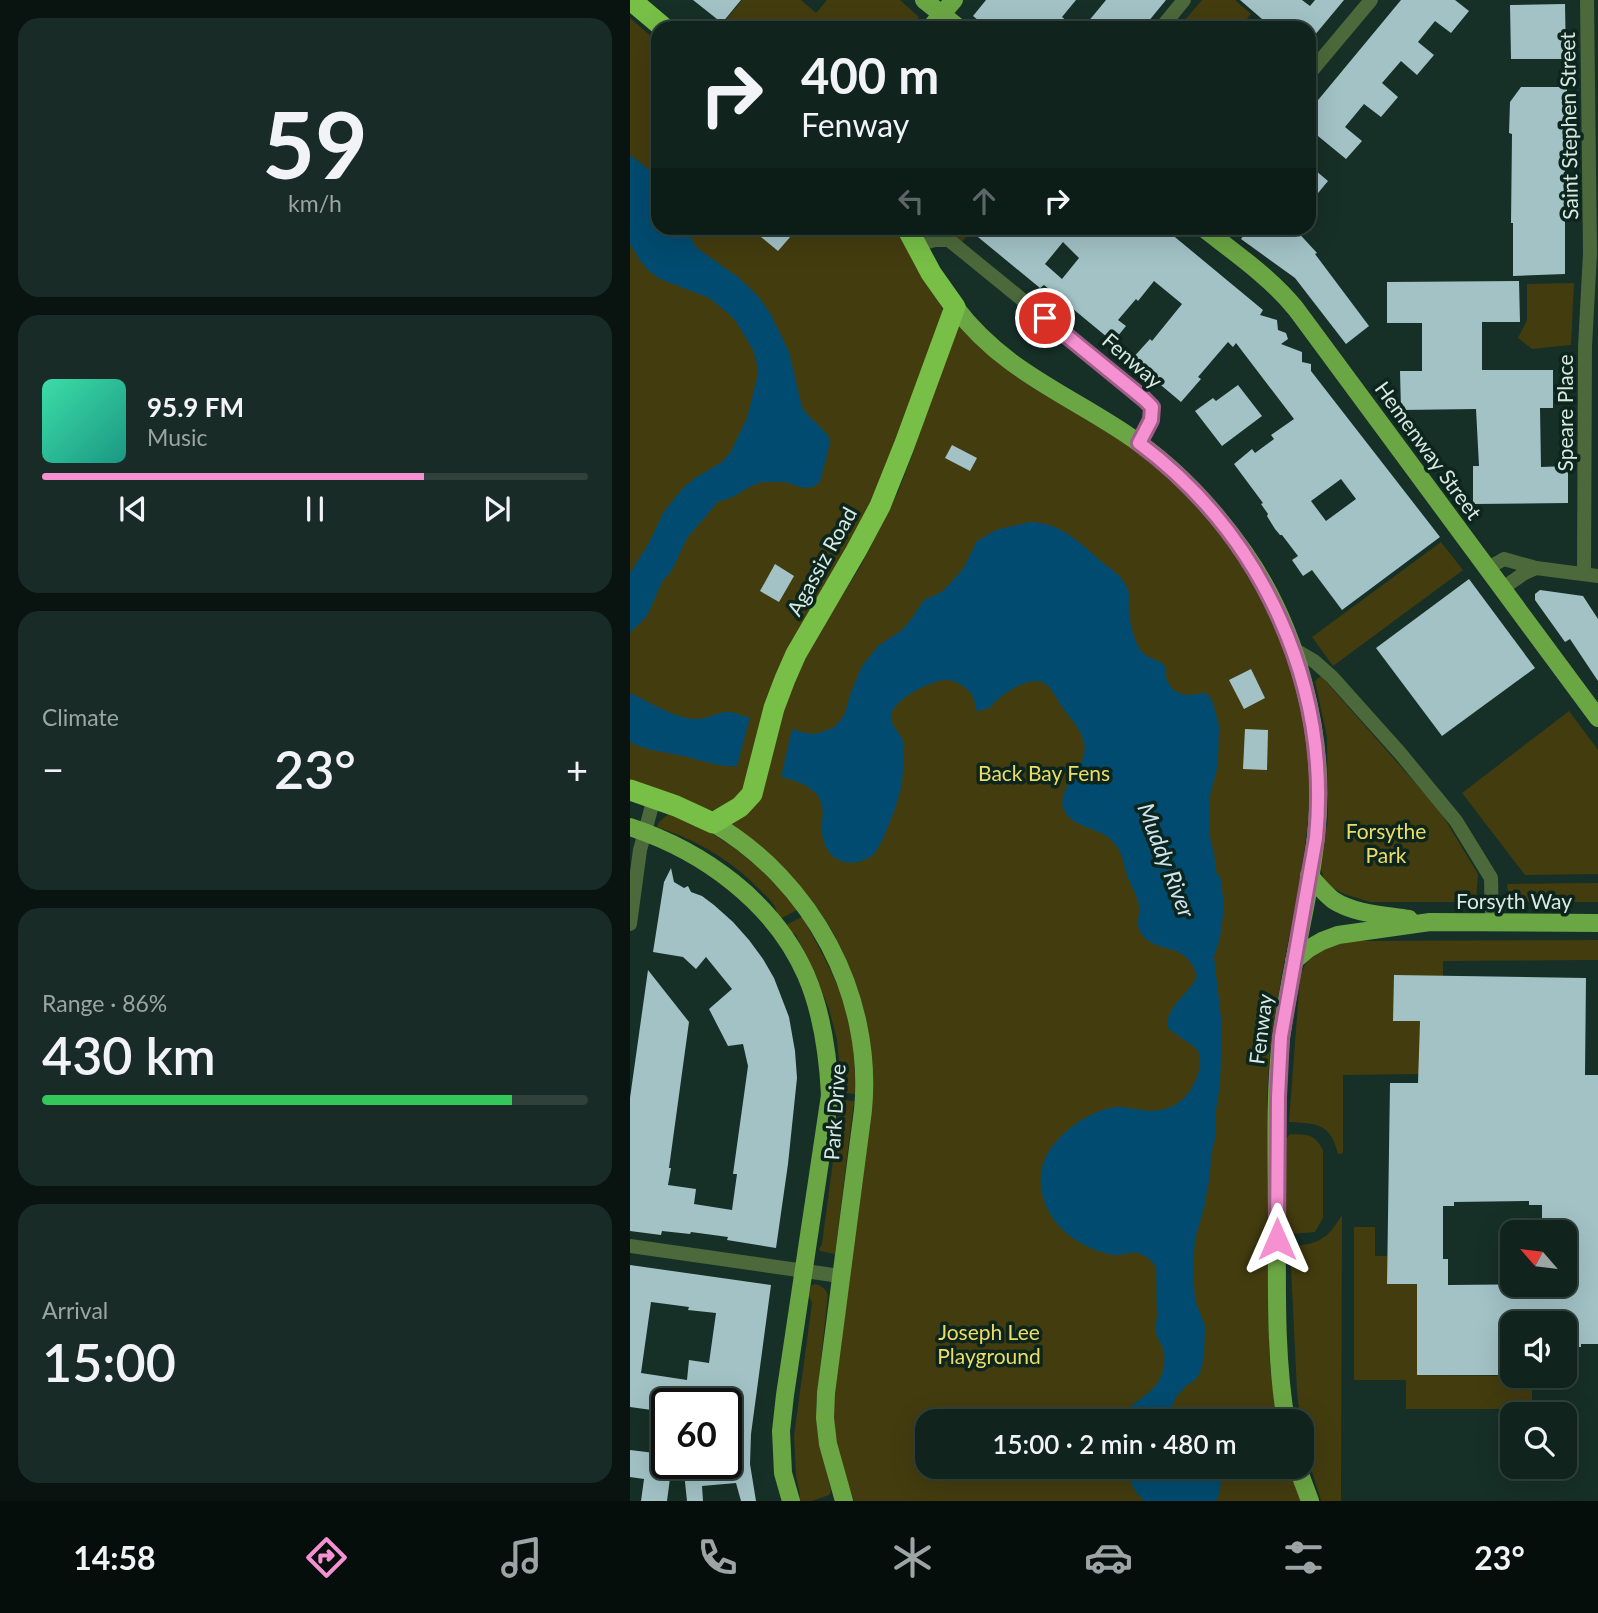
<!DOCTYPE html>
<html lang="en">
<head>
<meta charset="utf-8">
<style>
  body { margin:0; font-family:Lato,sans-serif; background:#192b26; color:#f1f3f6; height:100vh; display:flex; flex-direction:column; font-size:26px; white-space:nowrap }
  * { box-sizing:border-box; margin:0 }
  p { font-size:23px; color:#9ca4a4 }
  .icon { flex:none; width:38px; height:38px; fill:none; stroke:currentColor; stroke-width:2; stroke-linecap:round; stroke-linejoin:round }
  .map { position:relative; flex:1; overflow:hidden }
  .panel { display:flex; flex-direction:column; gap:18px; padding:18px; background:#091310; width:630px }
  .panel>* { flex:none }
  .guide { position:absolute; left:21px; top:21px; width:665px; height:214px; border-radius:21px; box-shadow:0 7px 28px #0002,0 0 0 2px #30403b; background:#10231d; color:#f1f3f6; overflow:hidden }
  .needle { width:46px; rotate:298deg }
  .fabs { position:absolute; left:870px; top:1220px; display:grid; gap:14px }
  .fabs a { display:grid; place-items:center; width:77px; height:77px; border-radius:14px; background:#10231d; box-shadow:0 7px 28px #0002,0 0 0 2px #30403b; font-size:35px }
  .speed { position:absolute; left:21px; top:1388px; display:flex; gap:14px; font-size:35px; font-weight:700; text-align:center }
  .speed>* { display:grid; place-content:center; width:91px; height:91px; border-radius:50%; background:#10231d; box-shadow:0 7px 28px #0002,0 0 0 2px #30403b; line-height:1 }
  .speed .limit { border:4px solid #111; border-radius:10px; background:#fff; color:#111 }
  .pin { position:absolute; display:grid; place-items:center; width:60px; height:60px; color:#fff; margin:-30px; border:4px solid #fff; border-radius:50%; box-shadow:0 2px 7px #0007 }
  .me { position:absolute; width:77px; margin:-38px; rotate:0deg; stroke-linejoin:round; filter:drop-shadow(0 0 5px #0008) }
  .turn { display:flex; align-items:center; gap:24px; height:147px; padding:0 35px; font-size:32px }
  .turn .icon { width:91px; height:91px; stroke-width:2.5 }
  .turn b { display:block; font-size:49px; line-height:60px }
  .lanes { display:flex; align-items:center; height:66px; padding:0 35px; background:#0003; justify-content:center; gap:35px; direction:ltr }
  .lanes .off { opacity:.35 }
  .big { font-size:52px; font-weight:600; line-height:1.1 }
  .panel .card { flex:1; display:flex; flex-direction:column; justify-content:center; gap:10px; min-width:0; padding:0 24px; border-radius:21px; background:#192b26 }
  .panel .dial { align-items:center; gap:0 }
  .dial b { font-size:91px; line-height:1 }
  .song { display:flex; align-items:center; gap:21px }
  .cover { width:84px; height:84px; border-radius:10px; background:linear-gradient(135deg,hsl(160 70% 55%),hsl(170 70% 35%)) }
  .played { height:7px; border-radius:4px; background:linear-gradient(90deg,#f590d1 70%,#30403b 70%) }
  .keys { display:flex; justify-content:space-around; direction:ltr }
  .heat { display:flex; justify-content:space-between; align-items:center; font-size:38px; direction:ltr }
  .charge { height:10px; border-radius:5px; background:linear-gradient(90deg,#34c759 86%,#30403b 0) }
  .trip { position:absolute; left:285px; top:1409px; width:399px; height:70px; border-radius:21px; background:#10231d; box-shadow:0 7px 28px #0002,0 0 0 2px #30403b; font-weight:600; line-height:70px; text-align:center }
  .tab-bar { display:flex; height:112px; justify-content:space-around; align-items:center; background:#060e0c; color:#9ca4a4 }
  .tab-bar .icon { width:49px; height:49px }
  .tab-bar .on { color:#f590d1 }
  .tab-bar b { font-size:32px; color:#f1f3f6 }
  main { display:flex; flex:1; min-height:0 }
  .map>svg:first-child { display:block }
  .green { fill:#433c0f }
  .water { fill:#004b6f }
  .building { fill:#a2c2c6; fill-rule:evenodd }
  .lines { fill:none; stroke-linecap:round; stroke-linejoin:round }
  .minor { stroke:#4c693b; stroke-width:14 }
  .major { stroke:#6ba644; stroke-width:18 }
  .highway { stroke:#77bf46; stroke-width:21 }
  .route-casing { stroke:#9f5e88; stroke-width:18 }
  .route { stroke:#f590d1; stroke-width:12 }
  .labels { text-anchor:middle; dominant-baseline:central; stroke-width:7; stroke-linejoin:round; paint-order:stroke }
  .street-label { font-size:21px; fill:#dae9e3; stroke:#0c251d }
  .park-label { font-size:21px; fill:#efdc65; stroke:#0c251d }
  .water-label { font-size:23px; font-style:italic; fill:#d0e3f1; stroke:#0c251d }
</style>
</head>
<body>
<main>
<section class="panel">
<div class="card dial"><b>59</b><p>km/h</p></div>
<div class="card">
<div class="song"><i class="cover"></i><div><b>95.9 FM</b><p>Music</p></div></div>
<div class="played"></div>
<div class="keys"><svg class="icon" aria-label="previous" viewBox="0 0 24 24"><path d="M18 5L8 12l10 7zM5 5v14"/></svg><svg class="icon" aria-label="pause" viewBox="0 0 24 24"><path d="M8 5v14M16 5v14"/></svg><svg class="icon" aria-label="next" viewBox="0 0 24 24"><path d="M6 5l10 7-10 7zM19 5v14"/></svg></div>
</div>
<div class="card"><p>Climate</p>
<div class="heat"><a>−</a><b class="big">23°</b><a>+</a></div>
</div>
<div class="card"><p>Range · 86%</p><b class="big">430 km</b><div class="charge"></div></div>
<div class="card"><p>Arrival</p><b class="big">15:00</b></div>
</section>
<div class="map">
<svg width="968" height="1501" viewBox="0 0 968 1501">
  <rect width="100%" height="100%" fill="#162f27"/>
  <g class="green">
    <polygon points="112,0 171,0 186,13 197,0 270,0 289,17 282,28 89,28"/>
    <polygon points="572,0 605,0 621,14 609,28 548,28"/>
    <path d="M 0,18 L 28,42 L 28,228 L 268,228 L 313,310 L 266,448 L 115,795 C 106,800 95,809 85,810 C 70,812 17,787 0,780 Z"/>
    <path d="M 287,228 L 344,228 L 331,243 C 327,240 321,235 316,234 C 304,232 297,236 287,228 Z"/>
    <polygon points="944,283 941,345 902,349 888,338 897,320 897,284"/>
    <path d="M 328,325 C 348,343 367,364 390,379 C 422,401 459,418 492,440 C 524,462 554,490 580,520 C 651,606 689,717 677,829 C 668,908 646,985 639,1064 C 635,1122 638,1181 639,1240 C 640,1281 637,1323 640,1365 C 642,1384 645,1402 647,1421 L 298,1421 L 298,1466 L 659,1467 L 671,1501 L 224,1501 L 210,1460 L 203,1427 L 203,1392 L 243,1094 C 242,1074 242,1054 239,1035 C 229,976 201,915 158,874 C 141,857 119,842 100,826 L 155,693 L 209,601 L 231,565 L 268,492 L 283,453 L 308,375 Z"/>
    <polygon points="811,542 833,570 703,666 682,637"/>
    <polygon points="691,676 810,811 848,874 846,902 740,902 714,894 703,888 694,879 690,865 698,819 697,737 685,681"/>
    <polygon points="939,711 968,750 968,874 895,875 832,793"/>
    <path d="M 37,815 L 40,815 C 54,821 68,826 81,833 C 115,853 143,879 167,910 L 148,920 C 146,915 147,909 144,905 C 140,899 134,894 129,889 C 100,859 66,840 27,827 L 29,822 Z"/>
    <polygon points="968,883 968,902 879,902 877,884"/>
    <path d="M 172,917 C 195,957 217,997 223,1044 C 225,1060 225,1077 225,1094 L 208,1092 L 207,1090 L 210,1081 L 209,1060 L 207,1040 L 199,1009 L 186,976 L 166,935 L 156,929 L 156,925 Z"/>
    <path d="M 968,940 L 968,960 L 813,961 L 813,976 L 763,1020 L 790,1021 L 789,1074 L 713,1075 L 713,1153 L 708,1154 C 700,1123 688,1124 659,1122 L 670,977 C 679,949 695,947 720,941 Z"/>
    <polygon points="208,1100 224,1101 205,1254 190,1251 189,1249 192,1244 210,1108 206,1102"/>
    <path d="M 660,1134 C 678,1135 684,1133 693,1150 L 693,1218 L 685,1232 L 662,1234 L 656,1230 L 656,1139 Z"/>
    <path d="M 712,1215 L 711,1501 L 691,1501 L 673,1442 L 672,1421 L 670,1421 L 667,1391 L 660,1247 C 689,1243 696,1241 712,1215 Z"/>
    <polygon points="724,1227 745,1227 745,1256 757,1256 757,1284 787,1284 787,1375 902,1376 902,1409 776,1409 776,1380 724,1380"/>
    <path d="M 185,1284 C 191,1286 196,1288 198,1295 L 186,1404 L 189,1436 L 201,1491 L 199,1495 L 182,1501 L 169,1501 L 170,1495 L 166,1476 L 164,1436 L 182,1303 L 179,1296 L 181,1286 Z"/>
  </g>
  <g class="water">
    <polygon points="0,155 21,171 28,179 28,228 54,228 67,248 109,278 128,296 141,315 159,352 172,407 177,414 198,435 200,442 198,451 190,482 183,487 173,488 155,482 132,482 121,486 105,496 86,503 82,509 57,538 45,564 40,573 33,580 17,616 0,633 0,573 20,541 33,513 53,488 65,478 92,462 100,453 117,418 128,374 126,360 123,350 107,323 99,314 79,298 30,279 19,271 11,262 0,244"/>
    <path d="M 400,522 C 431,522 451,544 473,563 C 484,571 493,577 498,590 C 500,598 498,604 499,611 C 500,624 504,642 512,652 C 518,659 528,659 535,666 C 534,681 542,694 558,695 C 564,695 570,693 576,693 L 582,700 L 589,725 L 588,765 L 579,799 L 579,810 L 580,838 L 584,854 L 586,871 L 591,880 L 594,907 L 590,938 L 584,957 L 592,1026 L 590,1085 L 585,1116 L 585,1139 L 581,1155 L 580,1175 L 574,1208 L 565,1239 L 563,1268 L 565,1300 L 575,1326 L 574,1357 L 570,1373 L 564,1381 L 557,1385 L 546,1397 L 536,1421 L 491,1421 C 500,1399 521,1398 530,1378 C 535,1369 536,1355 532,1346 C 530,1341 526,1337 526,1331 C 525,1326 527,1320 527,1315 C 526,1299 527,1283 526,1266 C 518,1258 512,1251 499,1253 C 494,1254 489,1256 484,1255 C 460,1251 435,1237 422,1217 C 411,1200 407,1180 414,1161 C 423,1136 461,1108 488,1107 C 502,1107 516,1113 530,1110 C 538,1109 548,1104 554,1098 C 564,1088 576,1063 567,1050 C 560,1042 546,1036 537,1027 C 537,1004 559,995 567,976 C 555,938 527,957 511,933 C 505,924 510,917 509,907 C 508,895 499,884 496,872 C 493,861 492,852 484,843 C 472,827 446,830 435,812 C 422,790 460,767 454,743 C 451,729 440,718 432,707 C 427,699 420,685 412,682 C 399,677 378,691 368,699 C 365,702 361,707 357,709 C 353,710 350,710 346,711 C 345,699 342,691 331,685 C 327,682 322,680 316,680 C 301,680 262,700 261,716 C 260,727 273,734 274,745 C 274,753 273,773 272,782 C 271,795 252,848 242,856 C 239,858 231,861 228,862 C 207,866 194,852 192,832 C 191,820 196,808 188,796 C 180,785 164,780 151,777 L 162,729 L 175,733 L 185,734 L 203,728 L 209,722 L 215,713 L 221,692 L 232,666 L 248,646 L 272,630 L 282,618 L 294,600 L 312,592 L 333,569 L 347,541 L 366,530 Z"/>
    <path d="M 0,693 C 19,702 46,719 66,719 C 78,719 88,712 99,712 C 106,712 112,717 120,717 L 107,766 C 90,768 65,758 48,755 C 30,751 17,751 0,742 Z"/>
    <path d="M 490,1466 L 524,1467 C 535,1476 549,1474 562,1473 C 567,1472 572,1469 578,1469 C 595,1471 592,1490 586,1501 L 514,1501 L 507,1493 Z"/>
  </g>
  <g class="building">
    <polygon points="63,0 111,0 92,23"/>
    <polygon points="356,0 446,0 432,17 445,28 358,28 343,16"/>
    <polygon points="476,0 536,0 513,28 453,28"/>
    <polygon points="610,0 672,0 680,6 685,0 714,0 679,42 679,28 625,28 632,19"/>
    <polygon points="771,0 825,0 839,11 821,33 805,21 788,42 804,55 787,75 771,61 752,83 768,97 751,117 734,104 715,127 732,141 716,159 688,136 679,148 679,111"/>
    <polygon points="935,4 936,59 881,59 880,5"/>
    <polygon points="891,87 937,87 937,133 935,133 935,274 883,276 883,223 881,223 882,134 879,133 880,102"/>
    <polygon points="679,165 698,181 679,204"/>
    <polygon points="120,228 168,228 148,251"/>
    <path d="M 337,228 L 534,228 L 633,310 L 630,315 L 647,320 L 648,330 L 656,333 L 658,339 L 651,344 L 672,352 L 672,362 L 681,364 L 681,371 L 810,537 L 712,610 L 682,570 L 673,576 L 662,560 L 668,556 L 652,535 L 650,535 L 645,529 L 637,516 L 638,514 L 631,504 L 633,503 L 604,464 L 622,449 L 625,453 L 644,439 L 641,435 L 664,419 L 606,343 L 603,347 L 598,342 L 568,377 L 571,379 L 551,402 L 501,360 L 520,339 L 522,341 L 552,304 L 524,281 L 508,301 L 506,299 L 488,320 L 496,326 L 483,342 L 414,285 L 410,288 ZM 433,242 L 449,258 L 432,279 L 415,264 ZM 711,479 L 726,499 L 696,521 L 681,501 Z"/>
    <polygon points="606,228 664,228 687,253 685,254 739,326 716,344 665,278 611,239 614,235"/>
    <polygon points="889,281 890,322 852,322 852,370 923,370 923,408 910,408 911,467 938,466 938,503 843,504 843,466 849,466 846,409 771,410 770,371 792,371 792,323 757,323 757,282"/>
    <polygon points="608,385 632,416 592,446 565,411 583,398 586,401"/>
    <polygon points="322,445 347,458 340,471 315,458"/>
    <polygon points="145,564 164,576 149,602 130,591"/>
    <polygon points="839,579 905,668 812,736 746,648"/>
    <polygon points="910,590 953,596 968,619 968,681 940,639 935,642 905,600 905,594"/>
    <polygon points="621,669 635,698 614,709 599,680"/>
    <polygon points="615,729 638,730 637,770 613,769"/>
    <polygon points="41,868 44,882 54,888 58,886 61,892 72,896 84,905 103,922 119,940 133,959 144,978 159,1017 165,1051 167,1078 158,1164 146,1248 97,1240 98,1237 61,1232 60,1234 32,1231 31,1235 0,1231 0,1098 18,970 59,1022 39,1168 41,1168 38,1185 66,1189 64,1204 102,1210 107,1174 103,1174 118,1066 113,1044 98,1046 79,1009 102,989 76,957 66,969 53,957 23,952 34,882"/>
    <path d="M 764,975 L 956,978 L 955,1075 L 968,1075 L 968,1344 L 951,1344 L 951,1347 L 934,1347 L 934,1323 L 882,1323 L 882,1375 L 787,1375 L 787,1284 L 757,1284 L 760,1083 L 788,1083 L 790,1021 L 763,1021 ZM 899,1201 L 899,1205 L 912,1205 L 912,1232 L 934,1232 L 934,1284 L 818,1285 L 818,1259 L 813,1259 L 813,1206 L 824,1206 L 824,1202 Z"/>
    <path d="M 0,1265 L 141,1285 L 121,1434 L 120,1464 L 126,1501 L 111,1501 L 106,1483 L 72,1486 L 73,1501 L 57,1501 L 53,1463 L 70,1463 L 70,1465 L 98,1462 L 102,1437 L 96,1436 L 96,1404 L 37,1404 L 36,1412 L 0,1407 ZM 21,1302 L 59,1307 L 58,1310 L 86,1313 L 79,1363 L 59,1360 L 57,1380 L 11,1373 Z"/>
    <polygon points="0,1450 33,1454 34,1463 42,1463 37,1501 11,1501 14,1479 0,1477"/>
  </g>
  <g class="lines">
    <g class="minor">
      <polyline points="531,28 554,0"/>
      <polyline points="679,74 741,0"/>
      <polyline points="286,245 305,240 319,240 514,399 522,407 521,420 509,443"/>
      <polyline points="858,568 874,559 906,568 968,576"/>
      <polyline points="954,574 955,347 960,253 957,0"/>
      <polyline points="873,588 893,574 906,568"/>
      <polyline points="662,648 684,661 702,677 770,753 826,821 861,878 862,922"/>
      <polyline points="0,924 10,850 24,798"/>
      <polyline points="0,1246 210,1276"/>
    </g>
    <g class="major">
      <polyline points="294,0 329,28"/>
      <polyline points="300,28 324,0"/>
      <path d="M 573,228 C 605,253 640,277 666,309 L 968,718"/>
      <path d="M 325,307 C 372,369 431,391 493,432 C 541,463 581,505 614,552 C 667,628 695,733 687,825 C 681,897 660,967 651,1039 C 644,1100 647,1162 647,1224 C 647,1289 645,1356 656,1421"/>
      <path d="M 83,823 C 182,881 244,995 233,1110 L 196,1393 L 195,1418 L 198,1444 L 214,1501"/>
      <path d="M 0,827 C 73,851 144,902 176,975 C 192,1012 198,1055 200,1095 L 155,1395 L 151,1431 L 153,1473 L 161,1501"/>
      <path d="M 679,875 C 687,884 694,893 703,900 C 724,914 755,915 779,919"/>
      <polyline points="664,961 678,949 692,941 708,935 800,922 968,923"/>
      <polyline points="667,1466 680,1501"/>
    </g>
    <g class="highway">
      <polyline points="1,0 34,28"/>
      <polyline points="0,790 46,806 83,823 110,807 122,794 144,708 155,679 166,654 226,551 250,506 274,446 325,307 301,273 277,228"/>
    </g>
  </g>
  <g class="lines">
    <g class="route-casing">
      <path id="route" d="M 415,318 L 514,399 L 522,407 L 521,420 L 509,443 C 632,535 701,684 686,838 L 651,1037 L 648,1097 L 647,1239"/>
    </g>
    <use href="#route" class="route"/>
  </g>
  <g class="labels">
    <g class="street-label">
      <text transform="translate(938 126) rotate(-91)">Saint Stephen Street</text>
      <text transform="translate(503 360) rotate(41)">Fenway</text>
      <text transform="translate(934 413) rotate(-90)">Speare Place</text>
      <text transform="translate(799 450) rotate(54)">Hemenway Street</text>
      <text transform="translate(191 561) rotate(-61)">Agassiz Road</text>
      <text x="884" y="900">Forsyth Way</text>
      <text transform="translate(630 1029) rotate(-83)">Fenway</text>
      <text transform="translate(204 1112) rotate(-86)">Park Drive</text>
    </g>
    <g class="park-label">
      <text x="414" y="772">Back Bay Fens</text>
      <text x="756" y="830">Forsythe<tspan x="756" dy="24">Park</tspan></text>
      <text x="359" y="1331">Joseph Lee<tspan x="359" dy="24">Playground</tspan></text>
    </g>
    <g class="water-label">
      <text transform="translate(537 860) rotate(69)">Muddy River</text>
    </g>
  </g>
</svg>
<div class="fabs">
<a><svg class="needle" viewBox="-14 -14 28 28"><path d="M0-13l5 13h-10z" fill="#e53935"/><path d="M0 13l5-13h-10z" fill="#9ca4a4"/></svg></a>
<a><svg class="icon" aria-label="sound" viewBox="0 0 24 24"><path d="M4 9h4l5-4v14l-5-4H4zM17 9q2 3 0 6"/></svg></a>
<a><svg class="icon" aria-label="search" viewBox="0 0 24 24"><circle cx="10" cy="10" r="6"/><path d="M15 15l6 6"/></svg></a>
</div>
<div class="speed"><div class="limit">60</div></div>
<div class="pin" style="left:415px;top:318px;background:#d93025"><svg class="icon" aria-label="arrive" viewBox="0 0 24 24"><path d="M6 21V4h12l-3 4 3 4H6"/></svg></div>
<svg class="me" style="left:647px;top:1239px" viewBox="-20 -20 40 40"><path d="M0-17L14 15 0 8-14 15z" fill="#f590d1" stroke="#fff" stroke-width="4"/></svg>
<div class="trip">15:00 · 2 min · 480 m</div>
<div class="guide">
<div class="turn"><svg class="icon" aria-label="right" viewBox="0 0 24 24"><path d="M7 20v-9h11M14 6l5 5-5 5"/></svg><div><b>400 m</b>Fenway</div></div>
<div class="lanes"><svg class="icon off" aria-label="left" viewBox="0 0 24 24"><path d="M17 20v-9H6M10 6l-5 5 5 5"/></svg><svg class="icon off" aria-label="ahead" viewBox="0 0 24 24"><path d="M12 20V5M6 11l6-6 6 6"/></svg><svg class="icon" aria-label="right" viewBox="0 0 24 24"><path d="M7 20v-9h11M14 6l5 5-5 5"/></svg></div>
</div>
</div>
</main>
<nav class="tab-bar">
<b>14:58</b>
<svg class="icon on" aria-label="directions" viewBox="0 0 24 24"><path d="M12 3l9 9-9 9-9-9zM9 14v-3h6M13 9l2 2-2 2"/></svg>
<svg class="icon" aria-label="music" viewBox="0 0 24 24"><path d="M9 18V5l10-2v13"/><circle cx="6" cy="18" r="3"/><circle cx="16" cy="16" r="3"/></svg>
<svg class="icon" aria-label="phone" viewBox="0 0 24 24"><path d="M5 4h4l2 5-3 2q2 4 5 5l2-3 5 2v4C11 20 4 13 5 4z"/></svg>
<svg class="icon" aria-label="climate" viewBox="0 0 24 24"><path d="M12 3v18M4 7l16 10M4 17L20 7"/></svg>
<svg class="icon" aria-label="car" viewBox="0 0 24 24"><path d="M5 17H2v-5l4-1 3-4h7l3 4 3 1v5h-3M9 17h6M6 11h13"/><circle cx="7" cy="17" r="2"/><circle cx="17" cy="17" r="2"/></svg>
<svg class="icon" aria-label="filters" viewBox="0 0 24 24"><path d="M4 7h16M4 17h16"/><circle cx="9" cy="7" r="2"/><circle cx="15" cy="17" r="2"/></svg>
<b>23°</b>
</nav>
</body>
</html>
